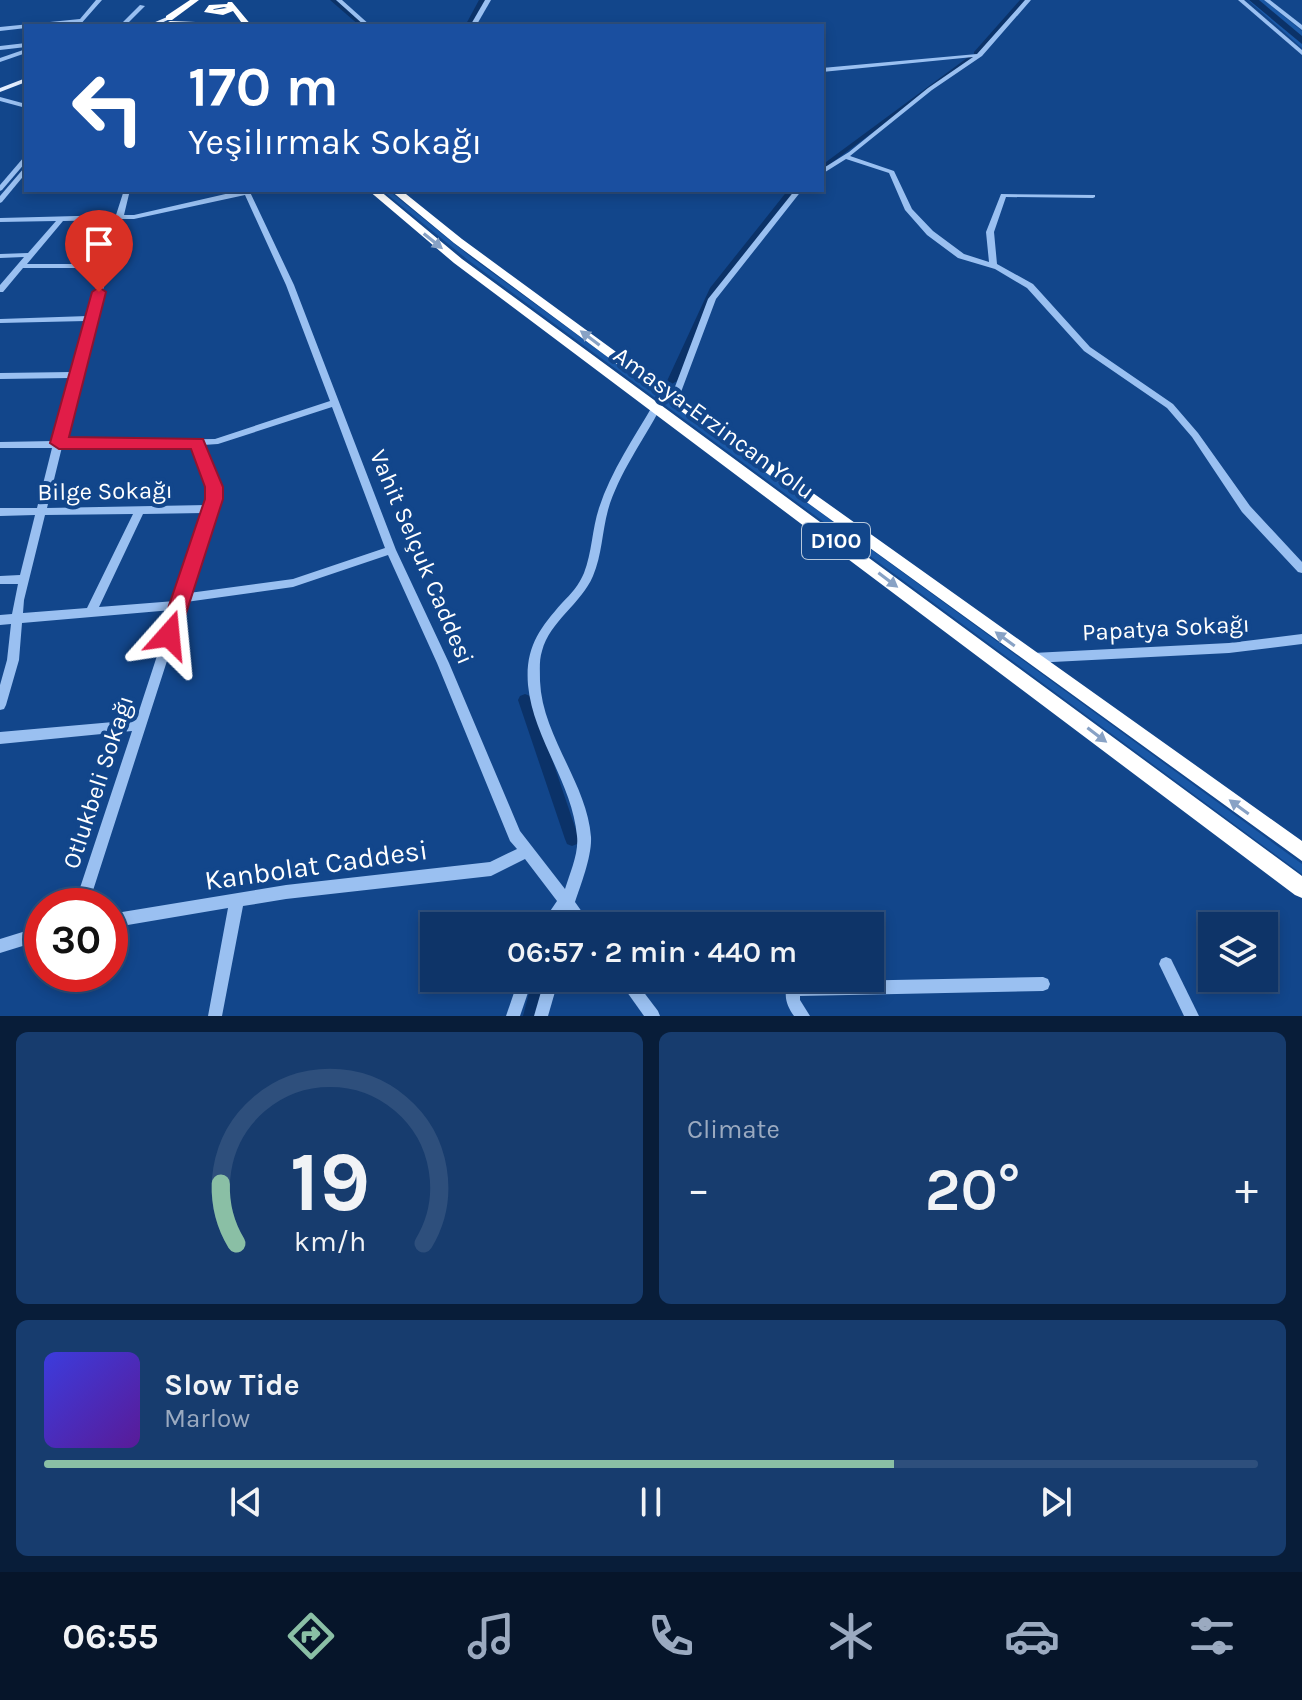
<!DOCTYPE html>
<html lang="en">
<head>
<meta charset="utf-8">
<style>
  body { margin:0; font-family:Karla,sans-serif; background:#173c6e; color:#f1f3f6; height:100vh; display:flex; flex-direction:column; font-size:30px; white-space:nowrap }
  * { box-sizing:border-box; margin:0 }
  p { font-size:26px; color:#9baac0 }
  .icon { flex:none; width:44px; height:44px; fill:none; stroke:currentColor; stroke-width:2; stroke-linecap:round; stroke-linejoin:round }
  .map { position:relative; height:1016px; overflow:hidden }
  .details { display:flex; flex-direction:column; gap:16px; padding:16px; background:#081d39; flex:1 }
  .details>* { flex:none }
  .hud { position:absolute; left:24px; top:24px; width:800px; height:168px; border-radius:0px; box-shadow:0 4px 12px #0003,0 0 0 2px #2e4f7c; background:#1a4fa0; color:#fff; overflow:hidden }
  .tools { position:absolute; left:1198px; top:912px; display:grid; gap:16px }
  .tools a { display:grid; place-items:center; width:80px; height:80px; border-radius:0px; background:#0e3468; box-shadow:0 4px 12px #0003,0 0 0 2px #2e4f7c; font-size:40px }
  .speed { position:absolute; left:24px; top:888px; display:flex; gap:16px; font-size:40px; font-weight:700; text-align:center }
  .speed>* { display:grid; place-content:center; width:104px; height:104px; border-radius:50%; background:#0e3468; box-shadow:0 4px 12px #0003,0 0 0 2px #2e4f7c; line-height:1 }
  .speed .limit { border:12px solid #d22; background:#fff; color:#111 }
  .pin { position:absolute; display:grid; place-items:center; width:68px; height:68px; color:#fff; margin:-82px -34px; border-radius:50% 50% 50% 0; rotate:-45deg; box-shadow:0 0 8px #0007 }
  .pin .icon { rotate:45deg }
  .me { position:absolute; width:88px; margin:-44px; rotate:18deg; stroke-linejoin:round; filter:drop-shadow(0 0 6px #0008) }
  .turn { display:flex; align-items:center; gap:28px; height:168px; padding:0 32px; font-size:36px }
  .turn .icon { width:104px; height:104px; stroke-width:2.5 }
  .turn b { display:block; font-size:56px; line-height:68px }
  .big { font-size:60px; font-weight:600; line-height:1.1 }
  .details .card { flex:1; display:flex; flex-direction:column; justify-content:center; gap:12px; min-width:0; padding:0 28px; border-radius:12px; background:#173c6e }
  .details .dial { align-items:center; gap:0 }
  .dial svg { height:208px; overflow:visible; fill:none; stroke:#2e4f7c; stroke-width:7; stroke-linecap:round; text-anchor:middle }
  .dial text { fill:#f1f3f6; stroke:none }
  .song { display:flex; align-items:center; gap:24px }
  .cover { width:96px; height:96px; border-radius:12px; background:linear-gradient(135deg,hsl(240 70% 55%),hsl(270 70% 35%)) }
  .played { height:8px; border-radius:4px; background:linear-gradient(90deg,#8abfa5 70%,#2e4f7c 70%) }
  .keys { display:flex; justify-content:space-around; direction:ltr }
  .heat { display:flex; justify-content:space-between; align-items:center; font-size:44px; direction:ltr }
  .details .tiles { flex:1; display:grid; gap:16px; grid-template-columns:1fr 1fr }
  .card:last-child { grid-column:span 2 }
  .trip { position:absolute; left:420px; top:912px; width:464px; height:80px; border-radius:0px; background:#0e3468; box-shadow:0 4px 12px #0003,0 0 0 2px #2e4f7c; font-weight:600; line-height:80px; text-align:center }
  .tabs { display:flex; height:128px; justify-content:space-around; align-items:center; background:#06152a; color:#9baac0 }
  .tabs .icon { width:56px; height:56px }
  .tabs .on { color:#8abfa5 }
  .tabs b { font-size:36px; color:#f1f3f6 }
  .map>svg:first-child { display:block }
  .green { fill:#1a58a6 }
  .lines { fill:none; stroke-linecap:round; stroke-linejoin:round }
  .canal { fill:#0b3268; fill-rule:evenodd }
  .river { fill:#0b3268; fill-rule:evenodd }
  .minor { fill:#9ac0f1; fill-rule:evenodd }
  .major { fill:#e3eeff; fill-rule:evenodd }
  .highway { fill:#fff; fill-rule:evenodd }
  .oneway { fill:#88a2c5 }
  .route { fill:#e11d48; stroke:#92132f; stroke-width:2 }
  .labels { text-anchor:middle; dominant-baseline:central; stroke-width:8; stroke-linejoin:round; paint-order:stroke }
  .shield { fill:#12468b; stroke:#b8c8dc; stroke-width:2 }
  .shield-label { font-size:22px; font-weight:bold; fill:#fff }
  .street-label { font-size:24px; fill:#fff; stroke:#12468b }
  .near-street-label { font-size:28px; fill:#fff; stroke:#12468b }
</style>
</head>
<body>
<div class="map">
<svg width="1302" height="1016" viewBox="0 0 1302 1016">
  <rect width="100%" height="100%" fill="#12468b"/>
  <g class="green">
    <polygon points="1248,0 1264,0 1302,31 1302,48"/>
    <polygon points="382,190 388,190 472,258 1302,864 1302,874 468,260"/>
  </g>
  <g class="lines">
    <g class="canal">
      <polygon points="330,0 336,0 366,26 360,26"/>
      <polygon points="1020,0 1026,0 978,54 974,54 974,52"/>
      <polygon points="971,55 976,56 822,170 822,165"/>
      <polygon points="788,190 796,190 718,289 677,381 672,384 669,383 667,381 710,288"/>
      <polygon points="525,694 530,696 532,700 579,839 577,844 572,846 567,844 565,839 518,700 520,696"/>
      <polygon points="533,978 549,978 539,1016 523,1016"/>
    </g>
    <g class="river">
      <polygon points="479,0 489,0 475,26 465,26"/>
      <polygon points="1249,0 1259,0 1302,36 1302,44"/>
    </g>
    <g class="minor">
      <polygon points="96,0 102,0 79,26 73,26 77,22 26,26 26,28 0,31 0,27 80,19"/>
      <polygon points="336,0 342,0 371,26 365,26"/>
      <polygon points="485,0 491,0 476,26 470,26"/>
      <polygon points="1025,0 1031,0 982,56 932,90 850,156 894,171 912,209 933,231 964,254 989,262 986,232 1001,194 1095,195 1095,197 1093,198 1006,197 994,232 997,264 1033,284 1090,347 1173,404 1198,433 1250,506 1302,562 1302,573 1298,572 1242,512 1192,437 1167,408 1084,351 1027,288 995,269 958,258 927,235 905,210 889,173 846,159 822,174 822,169 849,152 928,88 973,57 822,72 822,68 977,54"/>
      <polygon points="1238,0 1244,0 1302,50 1302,55"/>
      <polygon points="1264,0 1270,0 1302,25 1302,30"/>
      <polygon points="140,5 145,6 125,26 119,26"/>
      <polygon points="26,43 26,47 0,50 0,46"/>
      <polygon points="26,49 26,53 0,62 0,58"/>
      <polygon points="0,97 26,104 26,108 0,101"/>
      <polygon points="26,156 26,162 2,190 0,191 0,185 24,157"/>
      <polygon points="26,167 26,173 2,202 0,203 0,196 24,168"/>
      <path d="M 124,190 L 130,190 L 124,215 L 134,215 L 243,190 L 249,190 L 294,285 L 396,550 L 449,663 L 520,831 L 565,889 C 570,873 579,853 577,836 C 572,782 533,738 528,685 C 525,648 539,629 562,603 C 571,594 579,585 584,573 C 592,553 592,529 599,508 C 611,471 634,438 653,405 L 659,405 L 661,407 C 643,441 619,473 608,510 C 602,532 602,555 593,576 C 581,604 550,621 542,651 C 539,660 540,671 540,681 C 542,736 587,783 591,837 C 592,856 581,884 575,902 L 592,926 L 576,926 L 571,920 L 570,926 L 540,926 L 557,901 L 525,859 L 491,876 L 286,899 L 243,906 L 222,1016 L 208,1016 L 228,908 L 110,928 L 110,914 L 286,885 L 490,862 L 517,849 L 510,841 L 437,663 L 388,555 L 293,587 L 186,602 L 88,906 L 74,906 L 132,731 L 0,744 L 0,732 L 136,720 L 172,610 L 22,623 L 19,660 L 6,705 L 4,709 L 0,710 L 0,685 L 7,660 L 11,624 L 0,625 L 0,615 L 12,614 L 18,584 L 0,584 L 0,576 L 20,575 L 35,515 L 0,516 L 0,508 L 37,508 L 52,448 L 0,448 L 0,442 L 54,441 L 70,378 L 0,379 L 0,373 L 71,372 L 86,321 L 0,323 L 0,319 L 88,316 L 101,268 L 23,268 L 3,292 L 0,292 L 0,285 L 24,257 L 0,258 L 0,254 L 28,253 L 56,221 L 0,222 L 0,218 L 116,215 ZM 245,195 L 286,285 L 330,401 L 215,439 L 63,441 L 95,320 L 97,318 L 96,316 L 122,219 L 134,219 ZM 115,220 L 102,264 L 27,264 L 63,221 ZM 332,407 L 385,548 L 293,579 L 189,593 L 219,499 L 218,479 L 203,445 L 218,444 ZM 193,446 C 202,465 214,484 207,505 L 47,508 L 62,447 ZM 204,513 L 175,601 L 99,607 L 143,514 ZM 133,514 L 87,608 L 23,613 L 24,600 L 45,515 Z"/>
      <polygon points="795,190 802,190 716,299 678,400 674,403 671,402 670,400 708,299"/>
      <polygon points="1302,634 1302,644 1229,653 1033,663 1029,661 1027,658 1029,655 1033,653 1229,643"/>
      <polygon points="42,926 42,940 0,953 0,939"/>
      <polygon points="1166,957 1171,959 1199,1016 1184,1016 1159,964 1161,959"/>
      <path d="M 1043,977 L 1048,979 L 1050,984 L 1048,989 L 1043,991 L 800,996 L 800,1000 L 810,1016 L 794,1016 C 787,1006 783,996 788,984 L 793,982 Z"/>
      <polygon points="519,978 533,978 520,1016 506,1016"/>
      <polygon points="545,978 559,978 548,1016 534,1016"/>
      <polygon points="617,978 633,978 658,1011 660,1016 644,1016"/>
    </g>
    <g class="major">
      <polygon points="167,17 172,18 155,26 146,26"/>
      <polygon points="26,78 26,82 0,92 0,88"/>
    </g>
    <g class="highway">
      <polygon points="190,0 199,0 172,20 166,20 166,16"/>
      <path d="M 228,2 L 232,2 L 252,26 L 244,26 L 233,11 L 223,15 L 204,12 L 209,5 L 227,4 ZM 224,7 L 227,8 L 213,10 L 214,9 Z"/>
      <polygon points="170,21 221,23 225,25 167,25 166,23"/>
      <polygon points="368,190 379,190 462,259 1302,876 1302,898 1295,895 454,263"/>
      <polygon points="390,190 401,190 462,239 664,387 1302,841 1302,861 656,393 454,243"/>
    </g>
  </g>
  <defs><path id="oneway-solid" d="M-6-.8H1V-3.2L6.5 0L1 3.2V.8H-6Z" transform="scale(2)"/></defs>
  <g class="oneway">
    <use href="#oneway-solid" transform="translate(433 241) rotate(39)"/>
    <use href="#oneway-solid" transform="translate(590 338) rotate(-143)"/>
    <use href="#oneway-solid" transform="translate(888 580) rotate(37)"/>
    <use href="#oneway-solid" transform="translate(1005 639) rotate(-144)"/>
    <use href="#oneway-solid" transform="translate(1097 735) rotate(37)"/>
    <use href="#oneway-solid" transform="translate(1239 807) rotate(-144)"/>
  </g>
  <polygon class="route" points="99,287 106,292 69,437 203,439 223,487 223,499 179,635 176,641 169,644 162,641 159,635 205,499 205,487 191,449 59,449 50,443 92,292"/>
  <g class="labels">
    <rect class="shield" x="802" y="523" width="68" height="36" rx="6"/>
    <g class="shield-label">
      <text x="836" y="541">D100</text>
    </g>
    <g class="street-label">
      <text transform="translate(714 423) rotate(36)">Amasya-Erzincan Yolu</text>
      <text transform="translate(105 491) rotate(-1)">Bilge Sokağı</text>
      <text transform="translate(422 557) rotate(67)">Vahit Selçuk Caddesi</text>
      <text transform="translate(1166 628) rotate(-3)">Papatya Sokağı</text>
      <text transform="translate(98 782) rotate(-72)">Otlukbeli Sokağı</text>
    </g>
    <g class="near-street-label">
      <text transform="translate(316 865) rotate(-8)">Kanbolat Caddesi</text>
    </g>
  </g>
</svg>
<div class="tools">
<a><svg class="icon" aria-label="layers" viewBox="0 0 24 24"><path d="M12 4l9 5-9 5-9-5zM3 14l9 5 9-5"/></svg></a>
</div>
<div class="speed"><div class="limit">30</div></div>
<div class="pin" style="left:99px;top:292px;background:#d93025"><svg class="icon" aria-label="arrive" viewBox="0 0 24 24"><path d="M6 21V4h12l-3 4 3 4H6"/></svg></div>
<svg class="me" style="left:169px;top:635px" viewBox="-20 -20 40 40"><path d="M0-17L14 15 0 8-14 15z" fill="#e11d48" stroke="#fff" stroke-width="4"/></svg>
<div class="trip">06:57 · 2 min · 440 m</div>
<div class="hud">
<div class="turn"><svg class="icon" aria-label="left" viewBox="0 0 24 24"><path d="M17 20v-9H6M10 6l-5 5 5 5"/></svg><div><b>170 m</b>Yeşilırmak Sokağı</div></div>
</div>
</div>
<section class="details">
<div class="tiles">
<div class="card dial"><svg viewBox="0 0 100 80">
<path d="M14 69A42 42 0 1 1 86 69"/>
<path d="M14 69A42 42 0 0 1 8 46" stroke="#8abfa5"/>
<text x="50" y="56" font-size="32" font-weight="700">19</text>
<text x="50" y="72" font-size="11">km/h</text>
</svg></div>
<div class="card"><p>Climate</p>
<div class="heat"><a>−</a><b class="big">20°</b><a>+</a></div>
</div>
<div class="card">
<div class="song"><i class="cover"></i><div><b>Slow Tide</b><p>Marlow</p></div></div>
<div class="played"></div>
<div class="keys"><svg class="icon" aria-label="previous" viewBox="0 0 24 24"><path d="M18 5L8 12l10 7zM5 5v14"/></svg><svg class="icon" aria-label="pause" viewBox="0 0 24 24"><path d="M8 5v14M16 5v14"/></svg><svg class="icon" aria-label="next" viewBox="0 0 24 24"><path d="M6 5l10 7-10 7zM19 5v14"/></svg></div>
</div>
</div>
</section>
<nav class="tabs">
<b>06:55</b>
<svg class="icon on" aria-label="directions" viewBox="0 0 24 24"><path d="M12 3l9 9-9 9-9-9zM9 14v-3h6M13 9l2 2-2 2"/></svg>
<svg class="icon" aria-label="music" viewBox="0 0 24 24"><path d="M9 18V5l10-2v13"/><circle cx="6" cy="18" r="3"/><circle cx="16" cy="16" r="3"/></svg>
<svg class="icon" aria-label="phone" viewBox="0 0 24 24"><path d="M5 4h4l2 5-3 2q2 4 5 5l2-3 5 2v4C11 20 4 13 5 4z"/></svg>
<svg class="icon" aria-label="climate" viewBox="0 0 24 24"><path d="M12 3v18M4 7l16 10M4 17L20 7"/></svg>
<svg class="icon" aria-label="car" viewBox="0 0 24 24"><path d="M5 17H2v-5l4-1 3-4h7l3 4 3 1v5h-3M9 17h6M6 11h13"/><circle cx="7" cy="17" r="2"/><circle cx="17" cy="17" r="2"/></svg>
<svg class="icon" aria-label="filters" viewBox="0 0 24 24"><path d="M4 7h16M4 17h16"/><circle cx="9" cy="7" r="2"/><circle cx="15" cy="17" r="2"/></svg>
</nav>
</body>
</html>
